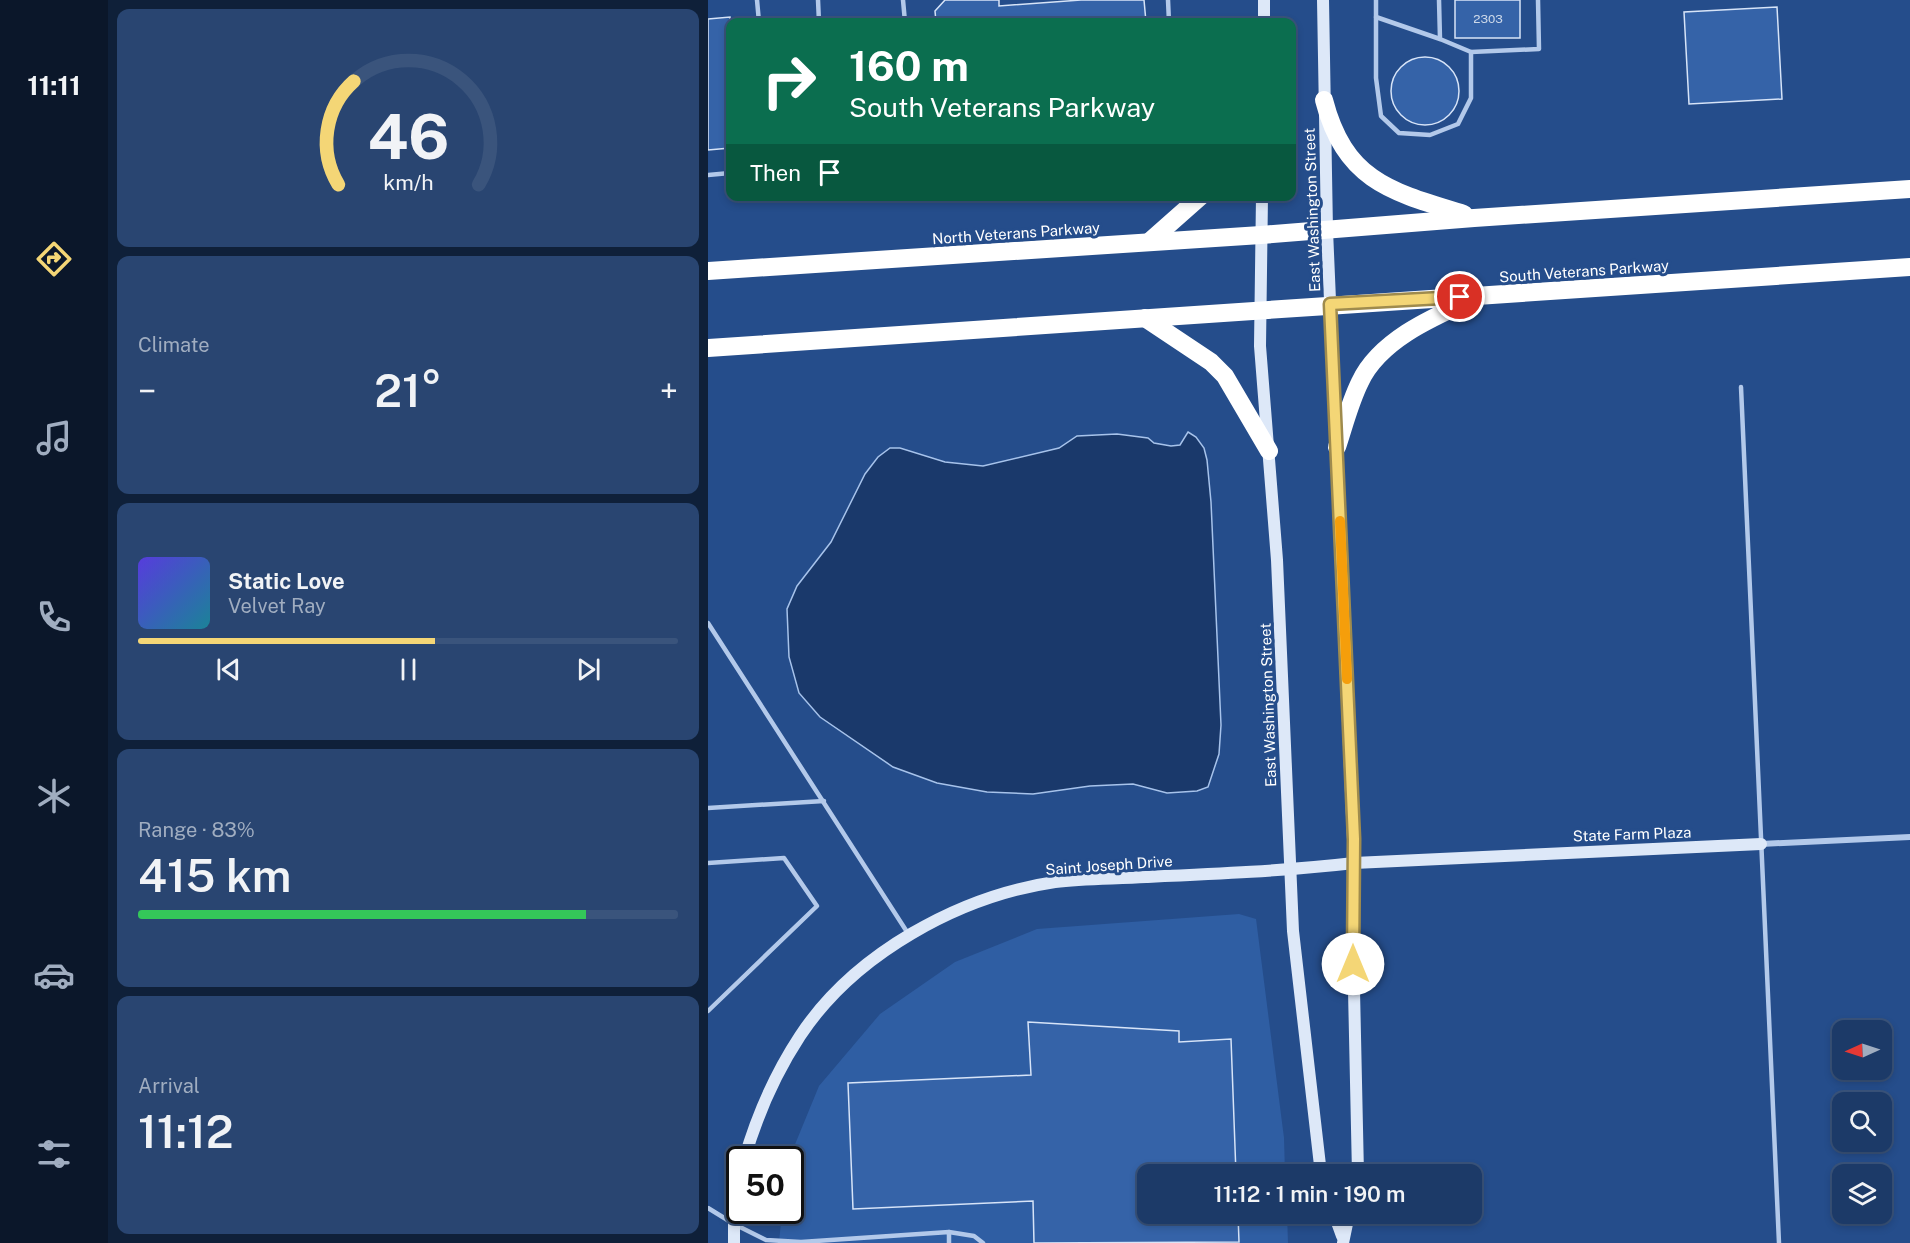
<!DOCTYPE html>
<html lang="en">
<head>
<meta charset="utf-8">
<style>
  body { margin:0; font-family:"Public Sans",sans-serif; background:#294571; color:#f1f3f6; height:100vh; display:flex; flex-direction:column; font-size:22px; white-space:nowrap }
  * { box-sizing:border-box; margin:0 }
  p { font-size:20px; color:#a0adc0 }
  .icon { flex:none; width:33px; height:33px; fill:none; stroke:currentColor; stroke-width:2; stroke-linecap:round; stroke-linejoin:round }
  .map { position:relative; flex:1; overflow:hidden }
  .drawer { display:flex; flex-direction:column; gap:9px; padding:9px; background:#0f2039; width:600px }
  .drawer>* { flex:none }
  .top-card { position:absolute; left:18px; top:18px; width:570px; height:183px; border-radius:12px; box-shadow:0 3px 9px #0003,0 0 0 2px #3a547c; background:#0b6e4f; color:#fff; overflow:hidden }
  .needle { width:39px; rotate:267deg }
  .controls { position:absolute; left:1124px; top:1020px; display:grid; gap:12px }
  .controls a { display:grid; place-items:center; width:60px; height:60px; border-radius:12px; background:#1c3a68; box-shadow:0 3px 9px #0003,0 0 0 2px #3a547c; font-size:30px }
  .speed { position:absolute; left:18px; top:1146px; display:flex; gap:12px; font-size:30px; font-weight:700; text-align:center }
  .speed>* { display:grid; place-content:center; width:78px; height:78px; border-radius:50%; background:#1c3a68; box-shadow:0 3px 9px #0003,0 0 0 2px #3a547c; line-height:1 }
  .speed .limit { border:3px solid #111; border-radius:9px; background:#fff; color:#111 }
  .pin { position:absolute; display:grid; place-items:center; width:51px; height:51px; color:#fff; margin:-26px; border:3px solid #fff; border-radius:50%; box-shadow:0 2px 6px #0007 }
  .me { position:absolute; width:66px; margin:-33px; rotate:0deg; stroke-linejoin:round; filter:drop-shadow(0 0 4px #0008) }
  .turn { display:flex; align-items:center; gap:21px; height:126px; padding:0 24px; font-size:27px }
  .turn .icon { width:78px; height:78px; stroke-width:2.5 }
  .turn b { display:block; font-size:42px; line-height:51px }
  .then { display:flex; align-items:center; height:57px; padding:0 24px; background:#0003; gap:12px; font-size:22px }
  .big { font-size:45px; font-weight:600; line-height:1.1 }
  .drawer .tile { flex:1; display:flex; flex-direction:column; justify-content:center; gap:9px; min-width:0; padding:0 21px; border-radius:12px; background:#294571 }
  .drawer .dial { align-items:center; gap:0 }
  .dial svg { height:156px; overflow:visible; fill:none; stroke:#3a547c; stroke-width:7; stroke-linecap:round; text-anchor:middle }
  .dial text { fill:#f1f3f6; stroke:none }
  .song { display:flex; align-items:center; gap:18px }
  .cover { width:72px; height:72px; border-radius:9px; background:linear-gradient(135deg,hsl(250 70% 55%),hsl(190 70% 35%)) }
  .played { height:6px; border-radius:3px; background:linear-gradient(90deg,#f4d676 55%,#3a547c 55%) }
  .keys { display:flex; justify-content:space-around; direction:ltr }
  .heat { display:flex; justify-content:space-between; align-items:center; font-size:33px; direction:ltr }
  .charge { height:9px; border-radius:4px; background:linear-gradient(90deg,#34c759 83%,#3a547c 0) }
  .trip { position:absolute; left:429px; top:1164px; width:345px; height:60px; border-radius:12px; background:#1c3a68; box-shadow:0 3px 9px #0003,0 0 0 2px #3a547c; font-weight:600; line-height:60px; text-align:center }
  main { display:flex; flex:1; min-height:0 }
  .tab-bar { display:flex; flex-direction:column; width:108px; justify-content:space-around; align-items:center; background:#0b172a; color:#a0adc0 }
  .tab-bar .icon { width:42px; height:42px }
  .tab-bar .current { color:#f4d676 }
  .tab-bar b { font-size:27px; color:#f1f3f6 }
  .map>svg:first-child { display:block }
  .green { fill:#2f5ea3 }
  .water { fill:#1a396b; stroke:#a7c3eb; stroke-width:1.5 }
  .building { fill:#3563a8; stroke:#d7e4f8; stroke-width:1.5 }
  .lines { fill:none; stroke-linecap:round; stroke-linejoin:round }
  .lane { stroke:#b3c9ea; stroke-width:4.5 }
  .street { stroke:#b3c9ea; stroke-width:6 }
  .secondary { stroke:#dde8f8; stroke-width:12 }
  .highway { stroke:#fff; stroke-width:18 }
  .route-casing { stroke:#9f8b4d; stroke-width:15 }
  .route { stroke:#f4d676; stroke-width:10 }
  .slow { stroke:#f59e0b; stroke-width:10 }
  .labels { text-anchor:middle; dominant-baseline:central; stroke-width:6; stroke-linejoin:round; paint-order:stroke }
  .number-label { font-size:12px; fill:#ccd8e9 }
  .street-label { font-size:15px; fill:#fff; stroke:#254d8b }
</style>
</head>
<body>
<main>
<nav class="tab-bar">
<b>11:11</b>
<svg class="icon current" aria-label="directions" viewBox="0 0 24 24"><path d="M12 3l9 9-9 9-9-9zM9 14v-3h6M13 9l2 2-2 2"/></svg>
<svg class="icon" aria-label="music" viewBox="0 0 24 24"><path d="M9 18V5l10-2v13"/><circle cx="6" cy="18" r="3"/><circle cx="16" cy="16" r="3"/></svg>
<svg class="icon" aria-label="phone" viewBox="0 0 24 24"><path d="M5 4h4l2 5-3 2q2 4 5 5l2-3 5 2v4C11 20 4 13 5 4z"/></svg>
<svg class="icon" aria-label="climate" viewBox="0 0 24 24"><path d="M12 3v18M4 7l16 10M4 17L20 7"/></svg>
<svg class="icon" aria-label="car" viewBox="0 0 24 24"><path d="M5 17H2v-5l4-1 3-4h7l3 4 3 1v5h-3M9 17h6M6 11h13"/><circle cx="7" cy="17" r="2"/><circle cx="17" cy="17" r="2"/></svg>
<svg class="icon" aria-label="filters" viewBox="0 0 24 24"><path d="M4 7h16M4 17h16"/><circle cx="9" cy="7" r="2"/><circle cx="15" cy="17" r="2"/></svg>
</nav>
<section class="drawer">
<div class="tile dial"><svg viewBox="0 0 100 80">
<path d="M14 69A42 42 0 1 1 86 69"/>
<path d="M14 69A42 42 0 0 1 22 16" stroke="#f4d676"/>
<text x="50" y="56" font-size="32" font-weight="700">46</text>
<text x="50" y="72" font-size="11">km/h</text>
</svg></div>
<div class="tile"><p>Climate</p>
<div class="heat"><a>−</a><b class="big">21°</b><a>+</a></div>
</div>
<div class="tile">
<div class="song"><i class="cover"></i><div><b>Static Love</b><p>Velvet Ray</p></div></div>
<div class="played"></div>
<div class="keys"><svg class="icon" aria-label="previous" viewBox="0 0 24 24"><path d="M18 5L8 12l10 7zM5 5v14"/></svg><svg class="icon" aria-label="pause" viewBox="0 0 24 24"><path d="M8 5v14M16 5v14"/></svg><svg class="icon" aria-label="next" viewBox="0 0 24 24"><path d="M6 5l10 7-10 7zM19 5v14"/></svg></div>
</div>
<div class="tile"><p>Range · 83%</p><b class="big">415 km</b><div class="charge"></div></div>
<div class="tile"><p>Arrival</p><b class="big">11:12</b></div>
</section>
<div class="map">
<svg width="1202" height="1243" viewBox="0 0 1202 1243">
  <rect width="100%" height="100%" fill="#254d8b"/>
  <polygon class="green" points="531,914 548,919 576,1138 577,1174 440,1174 440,1214 579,1214 580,1243 71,1243 74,1211 82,1210 82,1160 81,1159 111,1086 172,1014 247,962 329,929"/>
  <polygon class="water" points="480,432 488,437 496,448 499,460 503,502 513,725 511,754 500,787 489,791 459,793 425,784 382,786 325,794 279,792 229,783 185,767 112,717 91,693 81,657 79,609 89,586 123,542 157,474 170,457 182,448 192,448 237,462 275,466 351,448 369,436 409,434 440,438 446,443 463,446 472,445"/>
  <g class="building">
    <polygon points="237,0 291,0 291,6 373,0 436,0 438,22 228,22 227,11"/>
    <rect x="747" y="0" width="65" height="38"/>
    <polygon points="1069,7 1074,99 981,104 976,12"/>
    <polygon points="22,17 22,148 0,150 0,19"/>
    <circle cx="717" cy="91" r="34"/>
    <polygon points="320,1022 471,1031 471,1042 523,1039 528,1174 440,1174 440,1214 530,1214 531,1242 326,1243 325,1201 145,1209 140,1083 323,1075"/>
  </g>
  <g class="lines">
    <g class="lane">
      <polyline points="49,0 51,22"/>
      <polyline points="110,0 111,22"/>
      <polyline points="195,0 197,22"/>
      <polyline points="460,0 461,22"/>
      <polyline points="668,0 668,78 673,116 691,133 722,135 750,124 763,98 763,52 732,39 731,0"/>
      <polyline points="668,17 732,39"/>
      <polyline points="763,52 831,49 830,0"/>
      <polyline points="0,175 22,173"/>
      <polyline points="1033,387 1071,1243"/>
      <polyline points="0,623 201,935"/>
      <polyline points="0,808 116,801"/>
      <polyline points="0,863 76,858 109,906 0,1011"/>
      <polyline points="0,1208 26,1224 58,1240 93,1242 241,1232 266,1236 275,1243"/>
      <polyline points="241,1232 241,1243"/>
    </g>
    <polyline class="street" points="1053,844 1202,837"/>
    <g class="secondary">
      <polyline points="615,0 619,230 646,863 645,944 650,1174"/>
      <polyline points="556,22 556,0"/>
      <polyline points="554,196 552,346 569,560 585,931 613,1174"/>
      <path d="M 36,1160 C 49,1115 67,1074 92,1036 C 146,954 251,896 347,882 C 376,878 408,879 438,877 C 507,874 577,871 646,863 L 1053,844"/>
      <polyline points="626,1214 634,1236"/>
      <polyline points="26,1243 26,1224 32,1188"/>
      <polyline points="635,1243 641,1214"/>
    </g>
    <g class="highway">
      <path d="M 616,100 C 637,181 683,192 756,214"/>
      <polyline points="441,242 493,196"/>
      <polyline points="0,271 553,235 766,218 1202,189"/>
      <polyline points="437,318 503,362 517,376 561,451"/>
      <path d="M 0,348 C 401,320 801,294 1202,267"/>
      <path d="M 629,447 C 636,426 642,402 652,382 C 671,341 723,318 761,301"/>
    </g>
  </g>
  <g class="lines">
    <g class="route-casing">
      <polyline id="route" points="645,964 646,839 622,304 752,297"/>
    </g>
    <use href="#route" class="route"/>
    <polyline class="slow" points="632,521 639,679"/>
  </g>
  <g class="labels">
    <g class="number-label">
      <text x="780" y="19">2303</text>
    </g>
    <g class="street-label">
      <text transform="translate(604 210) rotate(-92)">East Washington Street</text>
      <text transform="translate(308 233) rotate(-4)">North Veterans Parkway</text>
      <text transform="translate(876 271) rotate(-4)">South Veterans Parkway</text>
      <text transform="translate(560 705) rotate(-92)">East Washington Street</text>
      <text transform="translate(924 834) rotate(-2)">State Farm Plaza</text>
      <text transform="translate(401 865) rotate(-4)">Saint Joseph Drive</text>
    </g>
  </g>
</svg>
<div class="controls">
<a><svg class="needle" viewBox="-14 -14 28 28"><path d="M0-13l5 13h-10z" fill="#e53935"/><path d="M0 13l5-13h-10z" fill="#a0adc0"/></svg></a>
<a><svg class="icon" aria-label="search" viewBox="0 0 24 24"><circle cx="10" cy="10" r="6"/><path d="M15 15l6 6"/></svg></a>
<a><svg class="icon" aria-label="layers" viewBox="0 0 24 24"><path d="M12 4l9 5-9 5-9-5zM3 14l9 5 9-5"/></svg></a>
</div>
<div class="speed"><div class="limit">50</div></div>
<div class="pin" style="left:752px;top:297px;background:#d93025"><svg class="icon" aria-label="arrive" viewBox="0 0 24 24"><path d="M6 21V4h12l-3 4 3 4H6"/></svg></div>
<svg class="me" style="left:645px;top:964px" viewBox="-20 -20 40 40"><circle r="19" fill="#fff"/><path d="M0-13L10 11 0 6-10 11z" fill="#f4d676"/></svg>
<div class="trip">11:12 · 1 min · 190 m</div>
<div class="top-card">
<div class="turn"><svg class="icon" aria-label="right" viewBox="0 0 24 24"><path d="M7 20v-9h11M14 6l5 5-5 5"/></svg><div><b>160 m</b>South Veterans Parkway</div></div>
<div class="then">Then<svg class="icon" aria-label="arrive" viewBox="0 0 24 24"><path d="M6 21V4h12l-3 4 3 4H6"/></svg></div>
</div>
</div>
</main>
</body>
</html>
